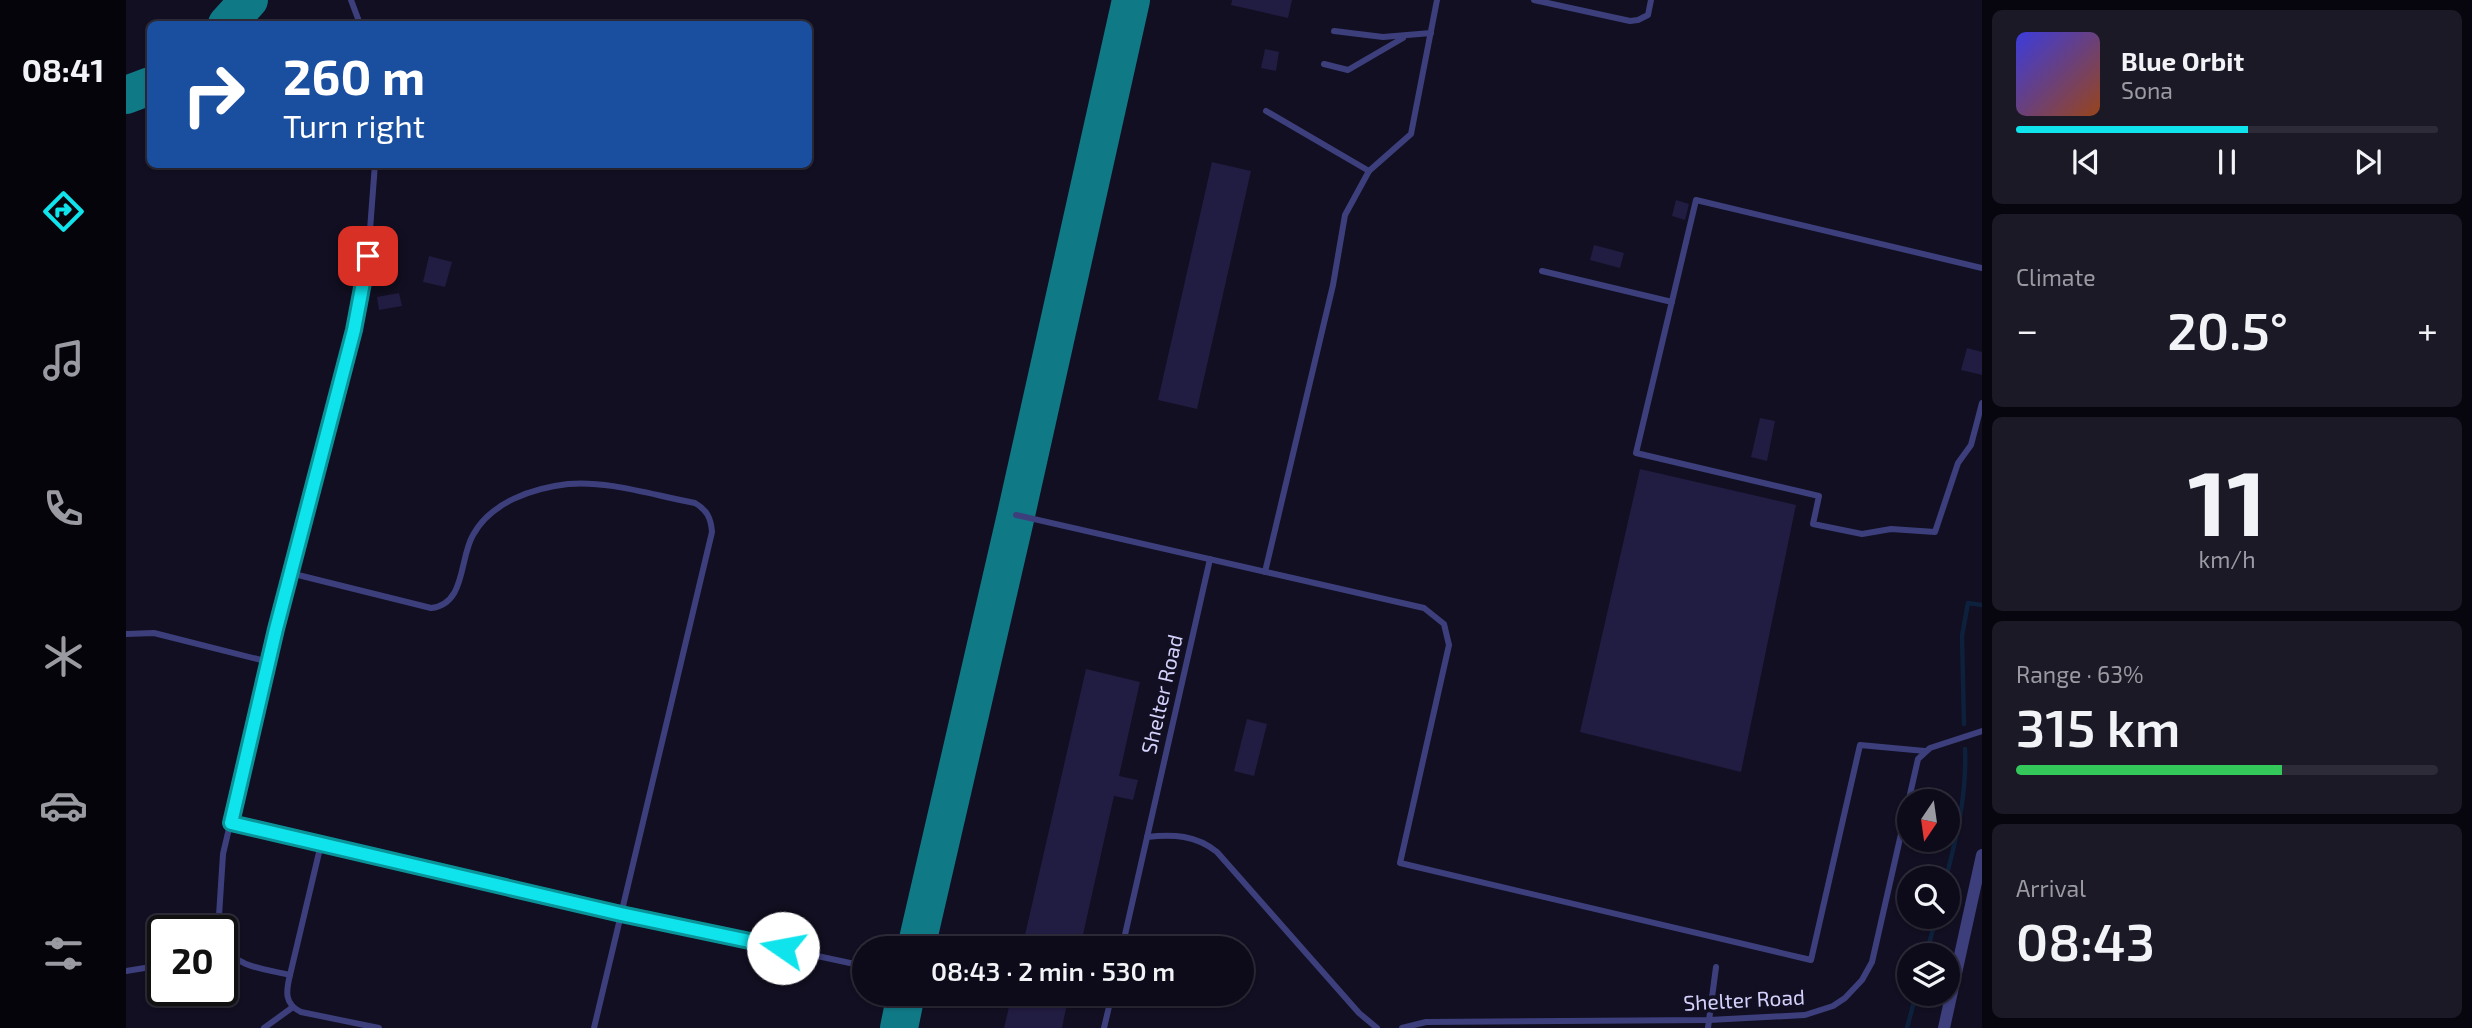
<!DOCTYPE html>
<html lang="en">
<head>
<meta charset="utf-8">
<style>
  body { margin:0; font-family:"Exo 2",sans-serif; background:#1b1926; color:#f1f3f6; height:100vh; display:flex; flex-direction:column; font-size:26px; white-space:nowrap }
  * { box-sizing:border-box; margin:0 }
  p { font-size:23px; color:#9a9ba2 }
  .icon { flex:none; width:38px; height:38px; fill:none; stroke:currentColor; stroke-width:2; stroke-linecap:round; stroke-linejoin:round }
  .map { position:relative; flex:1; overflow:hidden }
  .side { display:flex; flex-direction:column; gap:10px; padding:10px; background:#07060e; width:490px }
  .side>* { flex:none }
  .hud { position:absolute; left:21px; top:21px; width:665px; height:147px; border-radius:10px; box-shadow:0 2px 5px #0004,0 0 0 2px #2d2b38; background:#1a4fa0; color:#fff; overflow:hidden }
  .needle { width:46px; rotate:193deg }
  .fabs { position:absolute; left:1771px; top:789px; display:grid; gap:14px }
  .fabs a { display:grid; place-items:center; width:63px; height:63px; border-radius:50%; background:#0d0b19; box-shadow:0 2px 5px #0004,0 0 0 2px #2d2b38; font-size:35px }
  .speed { position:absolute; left:21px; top:915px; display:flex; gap:14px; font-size:35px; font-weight:700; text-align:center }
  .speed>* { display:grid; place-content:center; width:91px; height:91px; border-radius:50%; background:#0d0b19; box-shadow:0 2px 5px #0004,0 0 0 2px #2d2b38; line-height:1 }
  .speed .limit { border:4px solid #111; border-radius:10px; background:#fff; color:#111 }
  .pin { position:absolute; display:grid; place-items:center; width:60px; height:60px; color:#fff; margin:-30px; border-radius:14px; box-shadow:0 4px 10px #0006 }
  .me { position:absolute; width:77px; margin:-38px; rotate:282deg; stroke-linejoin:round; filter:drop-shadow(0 0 5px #0008) }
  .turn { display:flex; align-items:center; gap:24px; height:147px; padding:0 21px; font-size:32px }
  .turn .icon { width:91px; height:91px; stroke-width:2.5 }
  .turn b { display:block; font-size:49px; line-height:60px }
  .big { font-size:52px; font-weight:600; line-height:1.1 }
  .side .widget { flex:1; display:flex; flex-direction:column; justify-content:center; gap:10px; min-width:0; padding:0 24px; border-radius:10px; background:#1b1926 }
  .side .dial { align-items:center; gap:0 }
  .dial b { font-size:91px; line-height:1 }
  .song { display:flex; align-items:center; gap:21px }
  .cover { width:84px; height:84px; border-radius:10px; background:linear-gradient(135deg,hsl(240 70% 55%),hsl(20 70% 35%)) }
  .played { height:7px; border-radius:4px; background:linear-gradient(90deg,#0fe3eb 55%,#2d2b38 55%) }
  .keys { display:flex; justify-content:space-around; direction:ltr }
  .heat { display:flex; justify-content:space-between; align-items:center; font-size:38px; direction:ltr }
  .charge { height:10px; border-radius:5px; background:linear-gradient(90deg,#34c759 63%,#2d2b38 0) }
  .trip { position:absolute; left:726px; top:936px; width:402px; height:70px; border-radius:35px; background:#0d0b19; box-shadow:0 2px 5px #0004,0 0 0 2px #2d2b38; font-weight:600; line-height:70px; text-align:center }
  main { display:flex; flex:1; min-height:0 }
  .dock { display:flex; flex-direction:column; width:126px; justify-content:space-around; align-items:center; background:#05040a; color:#9a9ba2 }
  .dock .icon { width:49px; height:49px }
  .dock .active { color:#0fe3eb }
  .dock b { font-size:32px; color:#f1f3f6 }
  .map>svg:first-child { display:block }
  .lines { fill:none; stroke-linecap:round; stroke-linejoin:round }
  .stream { stroke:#0d213d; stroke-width:4.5 }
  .taxiway { stroke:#107986; stroke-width:38 }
  .building { fill:#211c41 }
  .lane { stroke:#3d3f7d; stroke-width:6 }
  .street { stroke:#3d3f7d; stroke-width:12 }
  .route-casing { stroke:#0a9499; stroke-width:18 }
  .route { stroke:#0fe3eb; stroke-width:12 }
  .labels { text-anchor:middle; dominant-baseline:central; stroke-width:7; stroke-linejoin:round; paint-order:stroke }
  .street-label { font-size:21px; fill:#d4d2fc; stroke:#110f21 }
</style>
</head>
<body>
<main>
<nav class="dock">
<b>08:41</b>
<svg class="icon active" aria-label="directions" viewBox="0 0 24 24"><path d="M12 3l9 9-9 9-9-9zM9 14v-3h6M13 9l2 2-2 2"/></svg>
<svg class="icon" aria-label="music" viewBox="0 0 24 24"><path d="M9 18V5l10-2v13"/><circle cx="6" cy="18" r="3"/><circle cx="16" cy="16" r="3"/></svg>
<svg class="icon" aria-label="phone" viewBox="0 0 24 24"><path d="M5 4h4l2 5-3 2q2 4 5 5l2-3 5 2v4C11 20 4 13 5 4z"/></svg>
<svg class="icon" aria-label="climate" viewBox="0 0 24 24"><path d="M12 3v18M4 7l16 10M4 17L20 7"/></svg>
<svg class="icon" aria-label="car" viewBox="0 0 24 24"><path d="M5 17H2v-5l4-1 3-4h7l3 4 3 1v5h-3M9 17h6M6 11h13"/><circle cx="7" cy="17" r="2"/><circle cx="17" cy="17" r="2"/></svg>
<svg class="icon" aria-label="filters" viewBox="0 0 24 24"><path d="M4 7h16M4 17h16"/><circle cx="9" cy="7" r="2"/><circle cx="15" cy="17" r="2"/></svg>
</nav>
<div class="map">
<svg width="1856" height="1028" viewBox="0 0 1856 1028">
  <rect width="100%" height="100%" fill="#110f21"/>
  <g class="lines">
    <g class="stream">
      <polyline points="1838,724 1836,636 1842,603 1856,605"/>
      <path d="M 1820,878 C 1831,836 1841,793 1839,749"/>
      <polyline points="1800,956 1810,917"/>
      <polyline points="1781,1028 1790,994"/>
    </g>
    <g class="taxiway">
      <polyline points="101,24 123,0"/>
      <polyline points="0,95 24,86"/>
      <polyline points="790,948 890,515 1005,0"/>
      <polyline points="773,1028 780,994"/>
    </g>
  </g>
  <g class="building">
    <polygon points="1106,0 1166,0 1162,18 1105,5"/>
    <polygon points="1139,49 1153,52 1150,71 1135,68"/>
    <polygon points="1086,162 1125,171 1071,409 1032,400"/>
    <polygon points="1550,200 1563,204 1559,220 1546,216"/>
    <polygon points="1468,245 1498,253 1494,268 1464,260"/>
    <polygon points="303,256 326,262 319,287 297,282"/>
    <polygon points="273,293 276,306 253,310 251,297"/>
    <polygon points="1841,348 1856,352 1856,375 1835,370"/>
    <polygon points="1634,418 1649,421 1641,461 1625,457"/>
    <polygon points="1514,469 1670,505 1615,772 1454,732"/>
    <polygon points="960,669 1014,682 993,776 1012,780 1007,800 988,796 954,948 896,948"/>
    <polygon points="1121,719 1141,724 1128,776 1108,771"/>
    <polygon points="886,994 943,994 936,1028 878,1028"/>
  </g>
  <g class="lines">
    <g class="lane">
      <polyline points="225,0 234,24"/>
      <polyline points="1408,0 1504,21 1512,20 1522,15 1525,0"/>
      <polyline points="1208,31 1257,37 1305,33"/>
      <polyline points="1198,64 1222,70 1277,38"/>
      <polyline points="1140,111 1243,171"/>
      <polyline points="1856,268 1570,200 1510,453 1693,496 1687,524 1736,534 1765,529 1809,532 1832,463 1845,445 1856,403"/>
      <polyline points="1416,271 1546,302"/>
      <polyline points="890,515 1298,608 1318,624 1323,645 1274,863 1685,960 1734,745 1799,751"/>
      <polyline points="1139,572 1207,285 1219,215 1243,171 1285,134 1311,0"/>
      <path d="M 164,573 L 305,608 C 340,604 333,559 347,535 C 365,502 407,488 442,484 C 481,480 530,496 569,503 C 581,510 585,518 586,532 L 468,1028"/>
      <polyline points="0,634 28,633 143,662"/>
      <polyline points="105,823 495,914 738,966"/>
      <path d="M 1021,837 C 1047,834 1070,835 1091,852 L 1233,1013 L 1251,1028"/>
      <path d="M 195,844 L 164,975 C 160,991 158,1004 175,1012 L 253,1028"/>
      <polyline points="92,931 97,854 150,629 235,303 242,256 249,164"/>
      <path d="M 96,944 C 110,968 140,969 164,975"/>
      <polyline points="996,948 1084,559"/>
      <polyline points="0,971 37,965"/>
      <polyline points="138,1028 167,1007"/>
      <polyline points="978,1028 986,994"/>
      <polyline points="1276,1028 1300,1022 1583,1020 1679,1015 1707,1006 1719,998 1736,980 1746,962 1792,759 1804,748 1856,731"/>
      <polyline points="1582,1028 1590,967"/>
    </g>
    <polyline class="street" points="1818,1028 1856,855"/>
  </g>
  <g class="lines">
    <g class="route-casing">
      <polyline id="route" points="242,256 228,330 150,629 105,823 495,914 657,948"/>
    </g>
    <use href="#route" class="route"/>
  </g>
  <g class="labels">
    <g class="street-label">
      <text transform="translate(1035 694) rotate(-77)">Shelter Road</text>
      <text transform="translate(1618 999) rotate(-3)">Shelter Road</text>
    </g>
  </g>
</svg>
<div class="fabs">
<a><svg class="needle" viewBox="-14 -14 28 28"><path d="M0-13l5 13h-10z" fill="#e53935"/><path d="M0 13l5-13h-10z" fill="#9a9ba2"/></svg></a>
<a><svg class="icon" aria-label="search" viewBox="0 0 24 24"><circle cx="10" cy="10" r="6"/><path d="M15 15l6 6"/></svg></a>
<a><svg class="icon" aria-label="layers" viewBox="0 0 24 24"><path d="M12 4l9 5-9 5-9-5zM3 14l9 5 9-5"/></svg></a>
</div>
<div class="speed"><div class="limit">20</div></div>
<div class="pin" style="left:242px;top:256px;background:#d93025"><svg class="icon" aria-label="arrive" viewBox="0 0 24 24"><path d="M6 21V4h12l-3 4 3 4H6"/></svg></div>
<svg class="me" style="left:657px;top:948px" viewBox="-20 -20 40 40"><circle r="19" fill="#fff"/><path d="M0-13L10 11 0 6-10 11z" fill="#0fe3eb"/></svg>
<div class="trip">08:43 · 2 min · 530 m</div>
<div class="hud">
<div class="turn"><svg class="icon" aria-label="right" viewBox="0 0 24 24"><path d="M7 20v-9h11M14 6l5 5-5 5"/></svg><div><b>260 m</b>Turn right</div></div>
</div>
</div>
<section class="side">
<div class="widget">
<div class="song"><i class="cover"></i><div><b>Blue Orbit</b><p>Sona</p></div></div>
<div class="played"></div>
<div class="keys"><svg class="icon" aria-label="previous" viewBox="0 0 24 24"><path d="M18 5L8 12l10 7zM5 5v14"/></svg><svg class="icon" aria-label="pause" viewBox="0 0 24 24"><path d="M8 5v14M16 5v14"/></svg><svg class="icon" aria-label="next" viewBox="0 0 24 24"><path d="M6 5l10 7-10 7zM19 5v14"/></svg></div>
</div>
<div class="widget"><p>Climate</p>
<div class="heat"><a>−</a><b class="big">20.5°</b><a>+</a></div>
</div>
<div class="widget dial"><b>11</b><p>km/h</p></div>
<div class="widget"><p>Range · 63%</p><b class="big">315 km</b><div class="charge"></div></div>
<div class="widget"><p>Arrival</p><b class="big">08:43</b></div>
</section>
</main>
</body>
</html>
